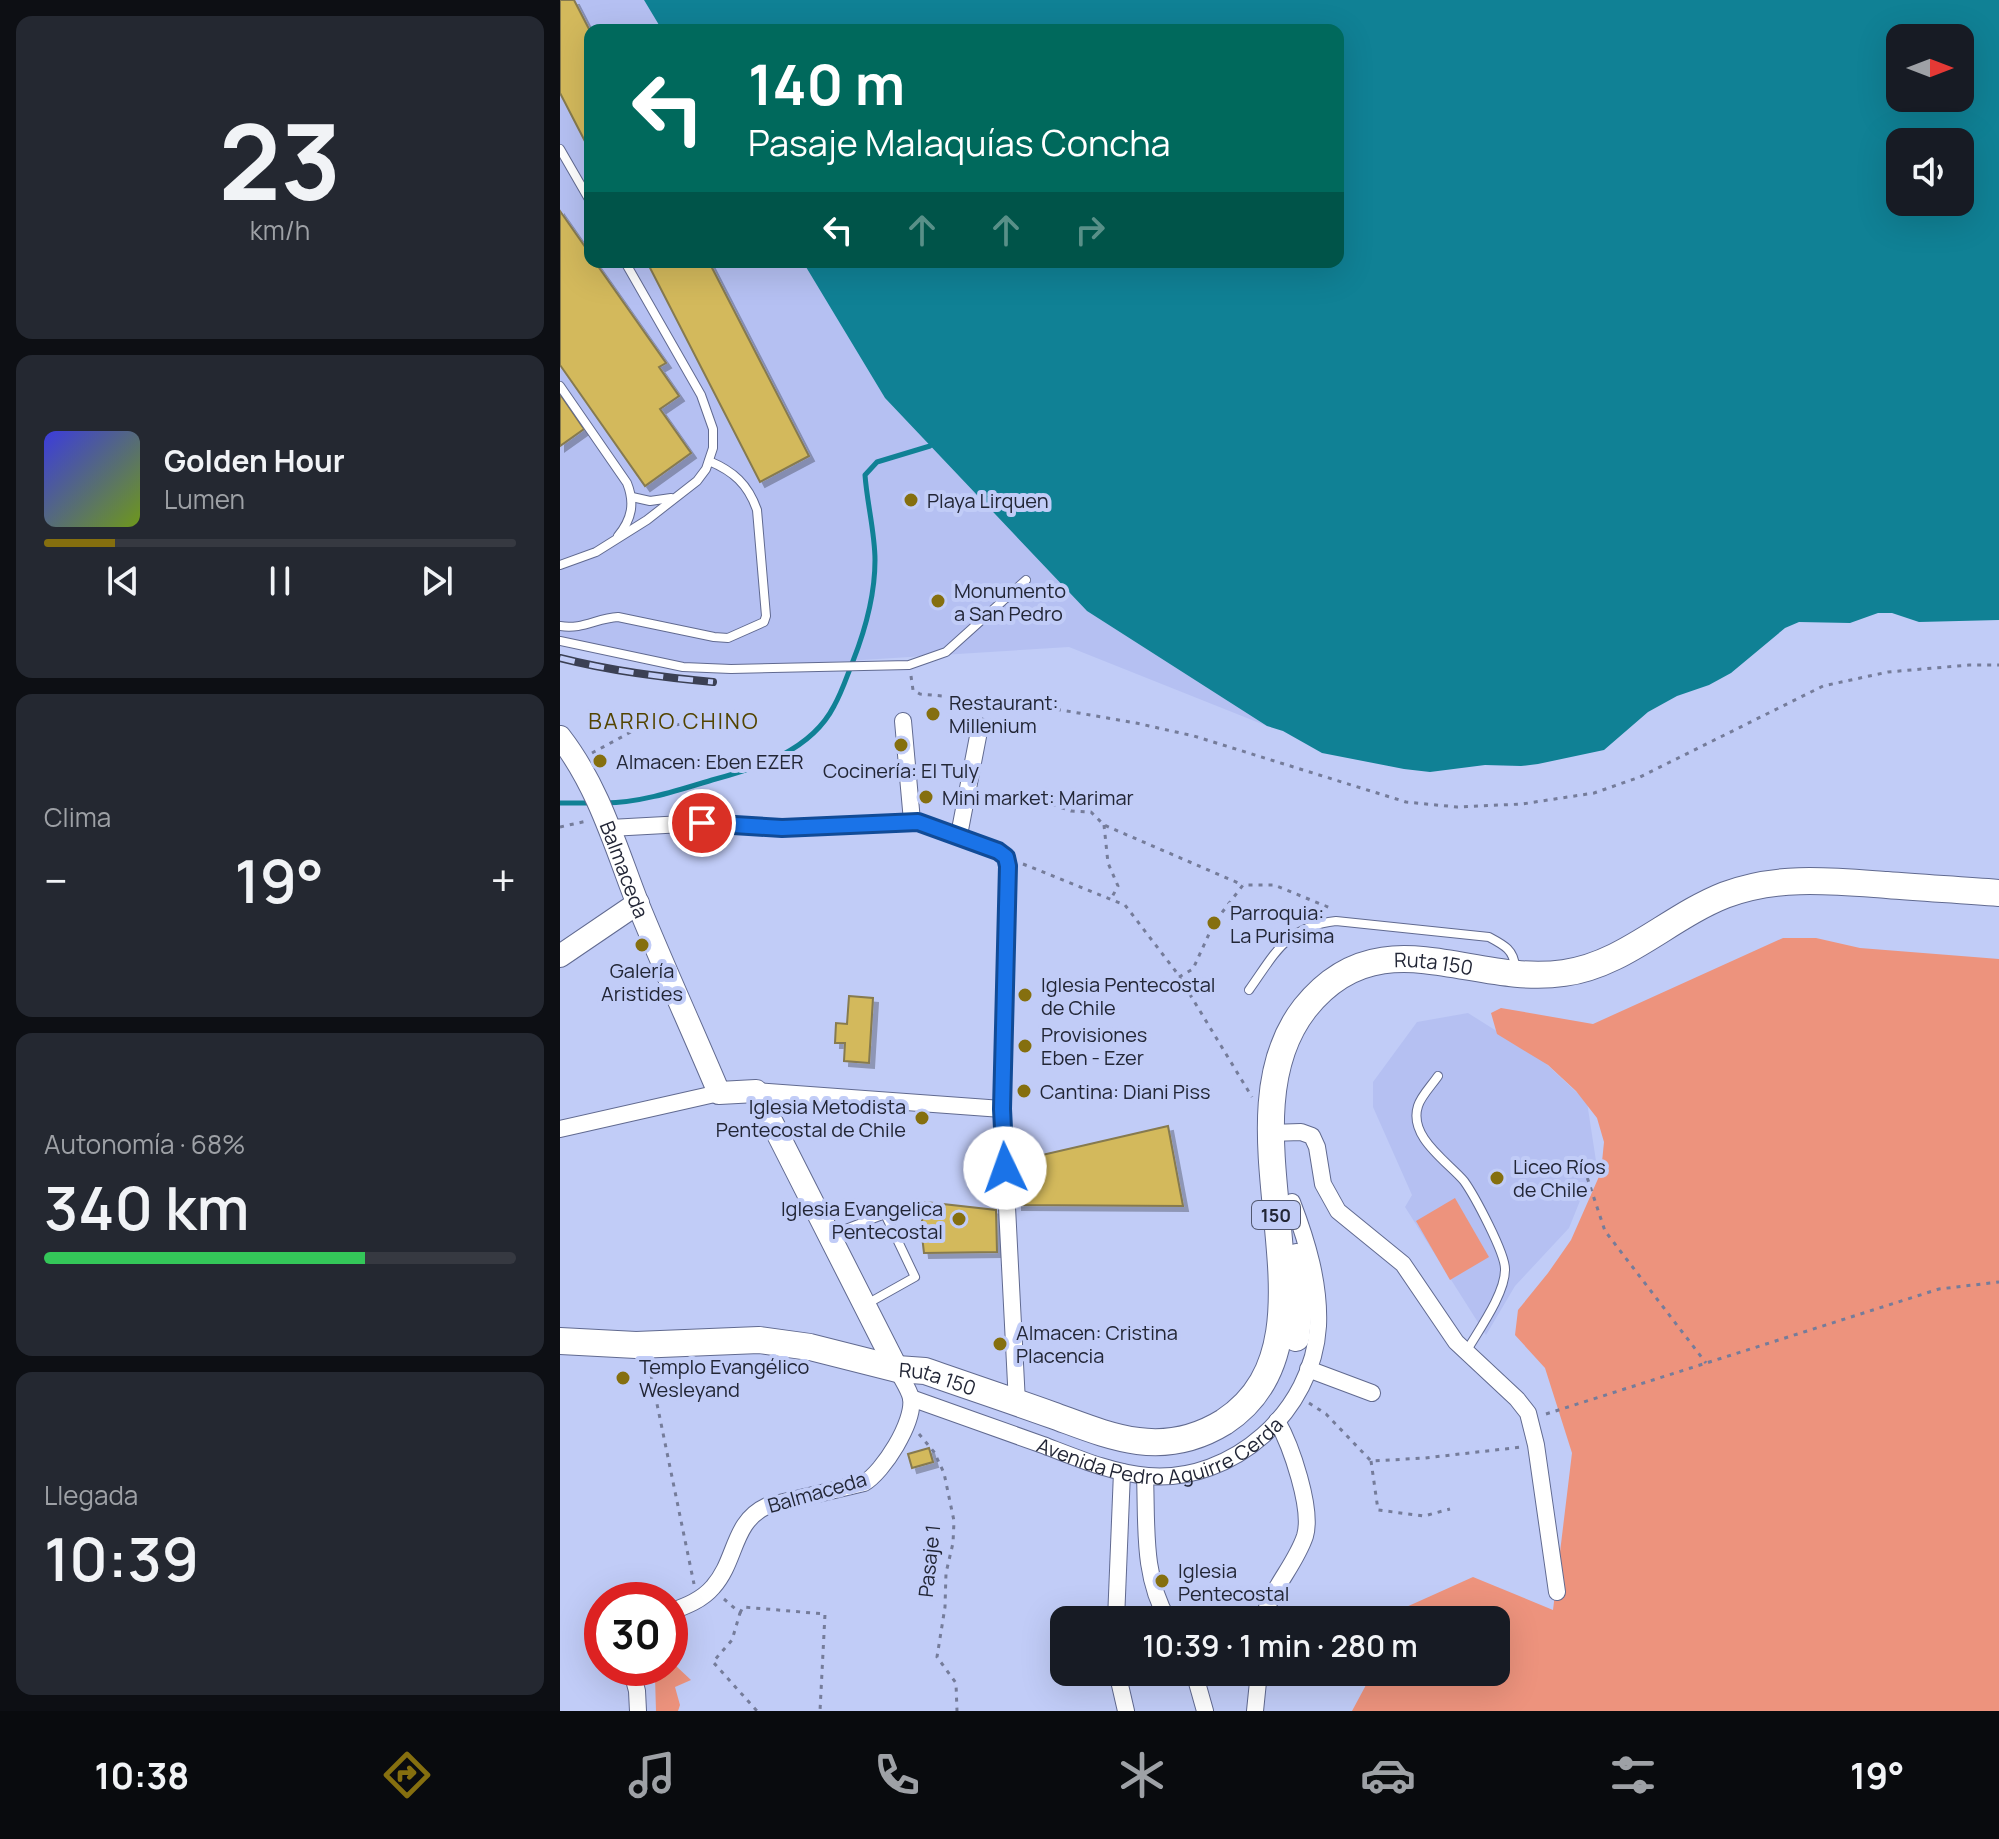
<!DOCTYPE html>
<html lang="es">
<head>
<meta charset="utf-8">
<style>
  body { margin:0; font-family:Manrope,sans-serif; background:#242831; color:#f1f3f6; height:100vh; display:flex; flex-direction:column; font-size:30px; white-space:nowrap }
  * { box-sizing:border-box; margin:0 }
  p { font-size:26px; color:#9ea1a6 }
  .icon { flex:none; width:44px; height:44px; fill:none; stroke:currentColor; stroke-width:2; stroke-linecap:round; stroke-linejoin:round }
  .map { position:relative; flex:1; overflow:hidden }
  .drawer { display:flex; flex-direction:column; gap:16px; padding:16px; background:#0d0f14; width:560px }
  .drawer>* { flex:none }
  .guide { position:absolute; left:24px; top:24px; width:760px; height:244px; border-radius:16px; box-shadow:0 8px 32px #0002; background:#00695c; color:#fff; overflow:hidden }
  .needle { width:52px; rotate:90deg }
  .buttons { position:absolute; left:1326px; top:24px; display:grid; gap:16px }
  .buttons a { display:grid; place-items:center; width:88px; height:88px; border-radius:16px; background:#171b24; box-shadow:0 8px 32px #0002; font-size:40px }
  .speed { position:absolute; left:24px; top:1582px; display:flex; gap:16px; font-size:40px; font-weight:700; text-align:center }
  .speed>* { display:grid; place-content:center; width:104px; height:104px; border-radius:50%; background:#171b24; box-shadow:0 8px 32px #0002; line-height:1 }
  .speed .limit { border:12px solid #d22; background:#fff; color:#111 }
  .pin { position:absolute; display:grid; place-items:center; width:68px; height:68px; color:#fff; margin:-34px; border:4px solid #fff; border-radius:50%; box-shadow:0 2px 8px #0007 }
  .me { position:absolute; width:88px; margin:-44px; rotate:357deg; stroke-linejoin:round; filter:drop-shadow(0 0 6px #0008) }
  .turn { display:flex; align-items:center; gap:28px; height:168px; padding:0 32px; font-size:36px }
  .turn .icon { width:104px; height:104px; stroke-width:2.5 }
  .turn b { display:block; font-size:56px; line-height:68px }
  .lanes { display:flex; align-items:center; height:76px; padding:0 32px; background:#0003; justify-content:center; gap:40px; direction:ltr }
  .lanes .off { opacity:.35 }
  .big { font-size:60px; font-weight:600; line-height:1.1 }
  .drawer .widget { flex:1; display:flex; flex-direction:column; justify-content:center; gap:12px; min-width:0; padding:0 28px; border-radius:16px; background:#242831 }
  .drawer .dial { align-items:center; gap:0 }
  .dial b { font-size:104px; line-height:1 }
  .song { display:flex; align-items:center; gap:24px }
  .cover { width:96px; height:96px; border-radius:12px; background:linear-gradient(135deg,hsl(240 70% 55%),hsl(80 70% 35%)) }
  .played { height:8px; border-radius:4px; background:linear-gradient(90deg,#856f0f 15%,#363941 15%) }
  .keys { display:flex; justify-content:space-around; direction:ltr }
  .heat { display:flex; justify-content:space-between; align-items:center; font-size:44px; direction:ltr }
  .charge { height:12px; border-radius:6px; background:linear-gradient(90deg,#34c759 68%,#363941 0) }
  .trip { position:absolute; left:490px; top:1606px; width:460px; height:80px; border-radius:16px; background:#171b24; box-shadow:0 8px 32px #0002; font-weight:600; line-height:80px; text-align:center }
  .tabs { display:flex; height:128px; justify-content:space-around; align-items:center; background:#090b0e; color:#9ea1a6 }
  .tabs .icon { width:56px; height:56px }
  .tabs .current { color:#856f0f }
  .tabs b { font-size:36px; color:#f1f3f6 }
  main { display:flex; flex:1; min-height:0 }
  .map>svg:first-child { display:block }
  .built { fill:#b5c0f2 }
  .green { fill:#ed937d }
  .water { fill:#108195; fill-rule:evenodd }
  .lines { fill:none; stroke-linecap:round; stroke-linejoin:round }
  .stream { stroke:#108195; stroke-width:5 }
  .building { fill:#d3b95b; stroke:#867a4f; stroke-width:2; filter:url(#shadow) }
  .service-casing { stroke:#616a90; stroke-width:10 }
  .minor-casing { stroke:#616a90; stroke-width:18 }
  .tertiary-casing { stroke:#616a90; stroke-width:24 }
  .primary-casing { stroke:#616a90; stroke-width:28 }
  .path { stroke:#757c9a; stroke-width:3; stroke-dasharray:4 6; stroke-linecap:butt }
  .service { stroke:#fff; stroke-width:8 }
  .minor { stroke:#fff; stroke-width:16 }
  .tertiary { stroke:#fff; stroke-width:22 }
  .primary { stroke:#fff; stroke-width:26 }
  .rail-casing { stroke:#3b4054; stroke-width:8 }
  .rail { stroke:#c1ccf7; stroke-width:5; stroke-dasharray:15; stroke-linecap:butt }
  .route-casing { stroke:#114b97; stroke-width:20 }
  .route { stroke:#1a73e8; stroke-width:14 }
  .poi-dot { fill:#856f0f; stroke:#c1ccf7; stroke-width:3 }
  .labels { text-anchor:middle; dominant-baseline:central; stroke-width:8; stroke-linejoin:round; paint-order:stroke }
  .shield { fill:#c1ccf7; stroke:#525870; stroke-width:2 }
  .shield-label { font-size:18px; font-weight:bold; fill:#222636 }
  .poi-label { font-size:20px; fill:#222636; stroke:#c1ccf7; text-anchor:start }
  .street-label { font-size:20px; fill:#222636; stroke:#c1ccf7 }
  .neighbourhood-label { font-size:22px; letter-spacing:2px; fill:#534400; stroke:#c1ccf7 }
</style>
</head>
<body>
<main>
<section class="drawer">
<div class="widget dial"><b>23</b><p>km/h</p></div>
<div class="widget">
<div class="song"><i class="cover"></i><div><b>Golden Hour</b><p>Lumen</p></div></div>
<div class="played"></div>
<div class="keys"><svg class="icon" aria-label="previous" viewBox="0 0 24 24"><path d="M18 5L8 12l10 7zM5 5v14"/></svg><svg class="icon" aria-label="pause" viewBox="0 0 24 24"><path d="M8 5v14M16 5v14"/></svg><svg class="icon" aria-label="next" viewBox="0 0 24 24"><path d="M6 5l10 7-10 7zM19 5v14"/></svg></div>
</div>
<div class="widget"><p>Clima</p>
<div class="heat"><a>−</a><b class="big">19°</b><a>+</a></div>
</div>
<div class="widget"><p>Autonomía · 68%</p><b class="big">340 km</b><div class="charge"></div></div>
<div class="widget"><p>Llegada</p><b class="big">10:39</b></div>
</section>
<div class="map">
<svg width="1439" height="1711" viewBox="0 0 1439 1711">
  <defs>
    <filter id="shadow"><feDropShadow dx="5" dy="5" stdDeviation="0" flood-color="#0004"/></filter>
  </defs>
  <rect width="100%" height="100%" fill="#c1ccf7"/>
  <g class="built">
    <polygon points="0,0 84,0 102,30 30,30 30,262 243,262 325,398 527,611 707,726 509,647 143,670 0,638"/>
    <polygon points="908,1013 981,1059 1027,1102 1036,1161 1009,1228 955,1286 926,1335 845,1207 852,1195 813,1107 813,1082 857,1022"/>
  </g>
  <g class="green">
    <polygon points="1223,938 1256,938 1300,948 1439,959 1439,1711 792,1711 813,1672 936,1672 936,1620 853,1620 844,1608 913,1577 993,1610 1012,1453 985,1368 955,1335 958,1310 988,1273 1011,1240 1041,1172 1044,1142 1037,1118 1016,1091 988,1065 937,1034 931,1013 941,1008 1033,1024"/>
    <polygon points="895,1198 929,1257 890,1280 856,1221"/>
    <polygon points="116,1666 131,1680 115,1687 120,1705 118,1711 96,1711 95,1677"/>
  </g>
  <path class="water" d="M 84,0 L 1439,0 L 1439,620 L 1359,622 L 1332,613 L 1318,613 L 1290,623 L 1239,622 L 1225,628 L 1171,673 L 1149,685 L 1117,696 L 1088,712 L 1044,750 L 978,764 L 961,766 L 925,765 L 870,772 L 844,769 L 762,753 L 723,731 L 707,726 L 527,611 L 325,398 L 243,262 L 778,262 L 778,30 L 102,30 ZM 1340,38 L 1400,38 L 1400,98 L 1340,98 ZM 1340,142 L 1400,142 L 1400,202 L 1340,202 Z"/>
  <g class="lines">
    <g class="stream">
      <polyline points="0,803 31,803"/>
      <path d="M 45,803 C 80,803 119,790 152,780 C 197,768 251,751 274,706 C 282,692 287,676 293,661 C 306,628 315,596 315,560 C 315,533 307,503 305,475 L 317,462 L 370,446"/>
    </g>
  </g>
  <g class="building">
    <polygon points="0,0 14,0 30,31 30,151 0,93"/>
    <polygon points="0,211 30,254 30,262 35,262 106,363 99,367 119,396 100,409 131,453 85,486 0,365"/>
    <polygon points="87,262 149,262 249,456 200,482"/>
    <polygon points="0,394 24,429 0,446"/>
    <polygon points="289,996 313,998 309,1063 284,1061 285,1043 275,1043 276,1023 287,1024"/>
    <polygon points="608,1126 623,1206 457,1205 456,1161"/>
    <polygon points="365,1202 436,1210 437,1252 364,1253 361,1227"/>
    <polygon points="369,1448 373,1462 352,1468 348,1454"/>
  </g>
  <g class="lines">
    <g class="service-casing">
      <g id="service">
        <polyline points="0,149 30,201"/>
        <path d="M 0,386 L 67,483 C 75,503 72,519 58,536"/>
        <polyline points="72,497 90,501 111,498"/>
        <polyline points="0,565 36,552 87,520 137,481 146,469 153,448 153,429 141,395 65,262"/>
        <path d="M 0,626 C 22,630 37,618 58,617 L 154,637 L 168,638 L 204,622 L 206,616 L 197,510 C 188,484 173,471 149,461"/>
        <polyline points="0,641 123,667 171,669 349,665 386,652 466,580"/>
        <path d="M 689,990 C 716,952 726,927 776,921 L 929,937 C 944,945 954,950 955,967"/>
        <path d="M 878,1076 C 872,1085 861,1096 858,1106 C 848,1137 888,1162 904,1181 C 914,1195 946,1254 945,1270 C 945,1294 918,1331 906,1352"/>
        <polyline points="270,1235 325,1214 355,1277 305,1305"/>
      </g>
    </g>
    <g class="minor-casing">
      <g id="minor">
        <polyline points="343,721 352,821"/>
        <polyline points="50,828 142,823 222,828 358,822 438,851 446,857 448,866 442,1109 457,1403"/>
        <polyline points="399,835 420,726"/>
        <polyline points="196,1091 442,1109"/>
        <polyline points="0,1129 159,1093"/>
        <polyline points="709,1133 741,1132 752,1136 757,1147 763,1184 778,1211 843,1264 896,1342 957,1399 968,1413 976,1445 997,1592"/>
        <polyline points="748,1369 812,1393"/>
        <path id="s1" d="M 351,1398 C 395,1414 439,1429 483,1445 C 517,1458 552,1473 588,1476 C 673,1483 753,1411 758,1326 C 760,1284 747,1241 732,1202"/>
        <path d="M 585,1476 C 587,1525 582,1576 608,1620"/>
        <path d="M 110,1612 C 126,1606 142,1600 153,1587 C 177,1560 172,1522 207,1506 L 304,1483 C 323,1472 355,1422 351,1398 C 349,1389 341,1378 337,1369"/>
        <polyline points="556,1620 562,1472"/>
        <path d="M 703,1620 C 711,1588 735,1566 745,1536 C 753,1509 731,1445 717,1421"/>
        <polyline points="71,1668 77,1691 78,1711"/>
        <polyline points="557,1672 566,1711"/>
        <polyline points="634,1672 645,1711"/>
        <polyline points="695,1711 699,1672"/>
      </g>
    </g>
    <g class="tertiary-casing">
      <g id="tertiary">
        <path id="s2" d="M 0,737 C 38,786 55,845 77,902 C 103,966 132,1029 159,1093 L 196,1091 L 337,1369"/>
        <polyline points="0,956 78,903"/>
      </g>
    </g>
    <g class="primary-casing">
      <g id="primary">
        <polyline points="736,1338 740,1298 737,1257"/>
        <path id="s3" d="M 0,1341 L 76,1345 L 199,1340 L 250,1347 L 337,1369 L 365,1371 C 408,1386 450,1400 492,1415 C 520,1425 548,1437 578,1441 C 608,1445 638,1438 664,1422 C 793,1338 652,1127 745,1008 C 820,914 911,987 1004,973 C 1064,965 1109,917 1165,895 C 1218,875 1272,881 1327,885 C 1364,888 1402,890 1439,893"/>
      </g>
    </g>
    <g class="path">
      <polyline points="351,676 353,690 360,694 461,703 576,723 634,736 846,802 897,807 962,804 1034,793 1080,777 1263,686 1328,672 1409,665 1439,665"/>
      <polyline points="32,753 80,727 161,722 197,717"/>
      <polyline points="424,792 454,802 468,800 488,803 511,811 531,812 544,825 683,885"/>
      <polyline points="544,825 548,863 558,886 552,897"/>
      <polyline points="0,827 27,821"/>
      <polyline points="463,864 565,905 617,973 692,1097"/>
      <polyline points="619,977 633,969 654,923 683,885 714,885 773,909"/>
      <polyline points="1021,1159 1045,1231 1146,1363"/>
      <polyline points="89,1365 134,1584"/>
      <polyline points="749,1403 766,1414 811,1461 865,1458 962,1447"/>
      <polyline points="986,1414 1379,1289 1439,1282"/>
      <polyline points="359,1434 374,1452 384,1473 394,1521 393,1543 386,1573 385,1607 377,1657 396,1683 397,1711"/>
      <polyline points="811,1461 818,1510 864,1516 890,1509"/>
      <polyline points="164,1599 180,1613 172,1640 153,1662 197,1711"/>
      <polyline points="180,1613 183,1607 265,1614 260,1711"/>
    </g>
    <use href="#service" class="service"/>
    <use href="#minor" class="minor"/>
    <use href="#tertiary" class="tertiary"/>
    <use href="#primary" class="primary"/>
    <g class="rail-casing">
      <path id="rail" d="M 0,658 C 51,671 101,677 153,682"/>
    </g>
    <use href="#rail" class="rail"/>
  </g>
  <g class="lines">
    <g class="route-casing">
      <polyline id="route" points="142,823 222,828 358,822 438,851 446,857 448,866 442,1109 445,1168"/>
    </g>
    <use href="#route" class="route"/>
  </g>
  <g class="poi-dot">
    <circle cx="351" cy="500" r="8"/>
    <circle cx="378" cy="601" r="8"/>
    <circle cx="373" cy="714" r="8"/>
    <circle cx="341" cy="745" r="8"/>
    <circle cx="40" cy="761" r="8"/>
    <circle cx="366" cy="797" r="8"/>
    <circle cx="654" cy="923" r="8"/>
    <circle cx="82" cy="945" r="8"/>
    <circle cx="465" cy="995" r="8"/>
    <circle cx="465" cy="1046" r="8"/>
    <circle cx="464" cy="1091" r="8"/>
    <circle cx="362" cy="1118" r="8"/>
    <circle cx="937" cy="1178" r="8"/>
    <circle cx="399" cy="1219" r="8"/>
    <circle cx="440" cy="1344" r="8"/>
    <circle cx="63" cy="1378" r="8"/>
    <circle cx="602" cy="1581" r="8"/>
  </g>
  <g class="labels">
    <rect class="shield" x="692" y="1201" width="48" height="28" rx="6"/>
    <g class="shield-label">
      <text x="716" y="1215">150</text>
    </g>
    <g class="poi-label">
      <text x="367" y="500">Playa Lirquen</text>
      <text x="394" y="590">Monumento<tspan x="394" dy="23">a San Pedro</tspan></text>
      <text x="389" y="702">Restaurant:<tspan x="389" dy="23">Millenium</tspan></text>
      <text x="56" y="761">Almacen: Eben EZER</text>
      <text x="341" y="770" text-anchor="middle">Cocinería: El Tuly</text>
      <text x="382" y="797">Mini market: Marimar</text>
      <text x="670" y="912">Parroquia:<tspan x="670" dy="23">La Purisima</tspan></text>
      <text x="82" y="970" text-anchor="middle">Galería<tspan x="82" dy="23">Aristides</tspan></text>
      <text x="481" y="984">Iglesia Pentecostal<tspan x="481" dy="23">de Chile</tspan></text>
      <text x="481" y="1034">Provisiones<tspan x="481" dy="23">Eben - Ezer</tspan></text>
      <text x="480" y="1091">Cantina: Diani Piss</text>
      <text x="346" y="1106" text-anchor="end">Iglesia Metodista<tspan x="346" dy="23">Pentecostal de Chile</tspan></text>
      <text x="953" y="1166">Liceo Ríos<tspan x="953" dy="23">de Chile</tspan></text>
      <text x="383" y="1208" text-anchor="end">Iglesia Evangelica<tspan x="383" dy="23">Pentecostal</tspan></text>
      <text x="456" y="1332">Almacen: Cristina<tspan x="456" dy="23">Placencia</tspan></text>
      <text x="79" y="1366">Templo Evangélico<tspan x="79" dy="23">Wesleyand</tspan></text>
      <text x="618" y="1570">Iglesia<tspan x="618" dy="23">Pentecostal</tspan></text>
    </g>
    <g class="street-label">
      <text stroke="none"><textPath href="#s2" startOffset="148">Balmaceda</textPath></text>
      <text stroke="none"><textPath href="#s3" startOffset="1268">Ruta 150</textPath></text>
      <text stroke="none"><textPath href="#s3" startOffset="382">Ruta 150</textPath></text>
      <text stroke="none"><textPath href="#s1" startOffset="266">Avenida Pedro Aguirre Cerda</textPath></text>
      <text transform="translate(257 1492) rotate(-16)">Balmaceda</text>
      <text transform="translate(369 1561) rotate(-84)">Pasaje 1</text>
    </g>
    <g class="neighbourhood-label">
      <text x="114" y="721">BARRIO CHINO</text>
    </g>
  </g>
</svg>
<div class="buttons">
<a><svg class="needle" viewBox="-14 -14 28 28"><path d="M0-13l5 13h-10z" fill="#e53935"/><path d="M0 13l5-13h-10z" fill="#9ea1a6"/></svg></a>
<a><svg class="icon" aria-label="sound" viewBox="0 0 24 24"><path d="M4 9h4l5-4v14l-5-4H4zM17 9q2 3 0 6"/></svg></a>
</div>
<div class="speed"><div class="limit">30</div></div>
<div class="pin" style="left:142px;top:823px;background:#d93025"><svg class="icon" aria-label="arrive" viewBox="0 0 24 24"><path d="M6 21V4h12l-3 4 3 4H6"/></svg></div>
<svg class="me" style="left:445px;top:1168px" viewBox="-20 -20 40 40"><circle r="19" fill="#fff"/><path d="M0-13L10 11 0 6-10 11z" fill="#1a73e8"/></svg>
<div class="trip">10:39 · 1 min · 280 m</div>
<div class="guide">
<div class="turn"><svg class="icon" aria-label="left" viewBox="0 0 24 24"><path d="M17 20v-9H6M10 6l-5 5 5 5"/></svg><div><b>140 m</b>Pasaje Malaquías Concha</div></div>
<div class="lanes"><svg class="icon" aria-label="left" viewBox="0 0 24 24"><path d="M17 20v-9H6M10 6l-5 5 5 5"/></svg><svg class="icon off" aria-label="ahead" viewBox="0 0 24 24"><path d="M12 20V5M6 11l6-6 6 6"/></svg><svg class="icon off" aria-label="ahead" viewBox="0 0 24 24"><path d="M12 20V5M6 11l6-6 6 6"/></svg><svg class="icon off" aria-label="right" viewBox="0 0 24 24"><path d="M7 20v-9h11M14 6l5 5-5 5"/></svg></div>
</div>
</div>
</main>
<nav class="tabs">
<b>10:38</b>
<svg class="icon current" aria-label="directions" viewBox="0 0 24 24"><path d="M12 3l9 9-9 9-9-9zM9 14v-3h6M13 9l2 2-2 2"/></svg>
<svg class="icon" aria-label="music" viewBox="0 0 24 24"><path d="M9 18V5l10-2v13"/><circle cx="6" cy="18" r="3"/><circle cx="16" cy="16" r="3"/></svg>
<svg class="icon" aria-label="phone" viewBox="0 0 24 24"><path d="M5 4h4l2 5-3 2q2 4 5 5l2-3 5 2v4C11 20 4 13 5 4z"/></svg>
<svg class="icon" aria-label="climate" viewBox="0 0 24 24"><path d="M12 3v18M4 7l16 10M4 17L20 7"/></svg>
<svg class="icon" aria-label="car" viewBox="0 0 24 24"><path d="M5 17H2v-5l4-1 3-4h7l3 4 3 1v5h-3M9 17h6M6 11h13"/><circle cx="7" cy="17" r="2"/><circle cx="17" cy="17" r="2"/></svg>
<svg class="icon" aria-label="filters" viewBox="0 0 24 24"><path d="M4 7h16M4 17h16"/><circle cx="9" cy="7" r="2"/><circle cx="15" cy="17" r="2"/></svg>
<b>19°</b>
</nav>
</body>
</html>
